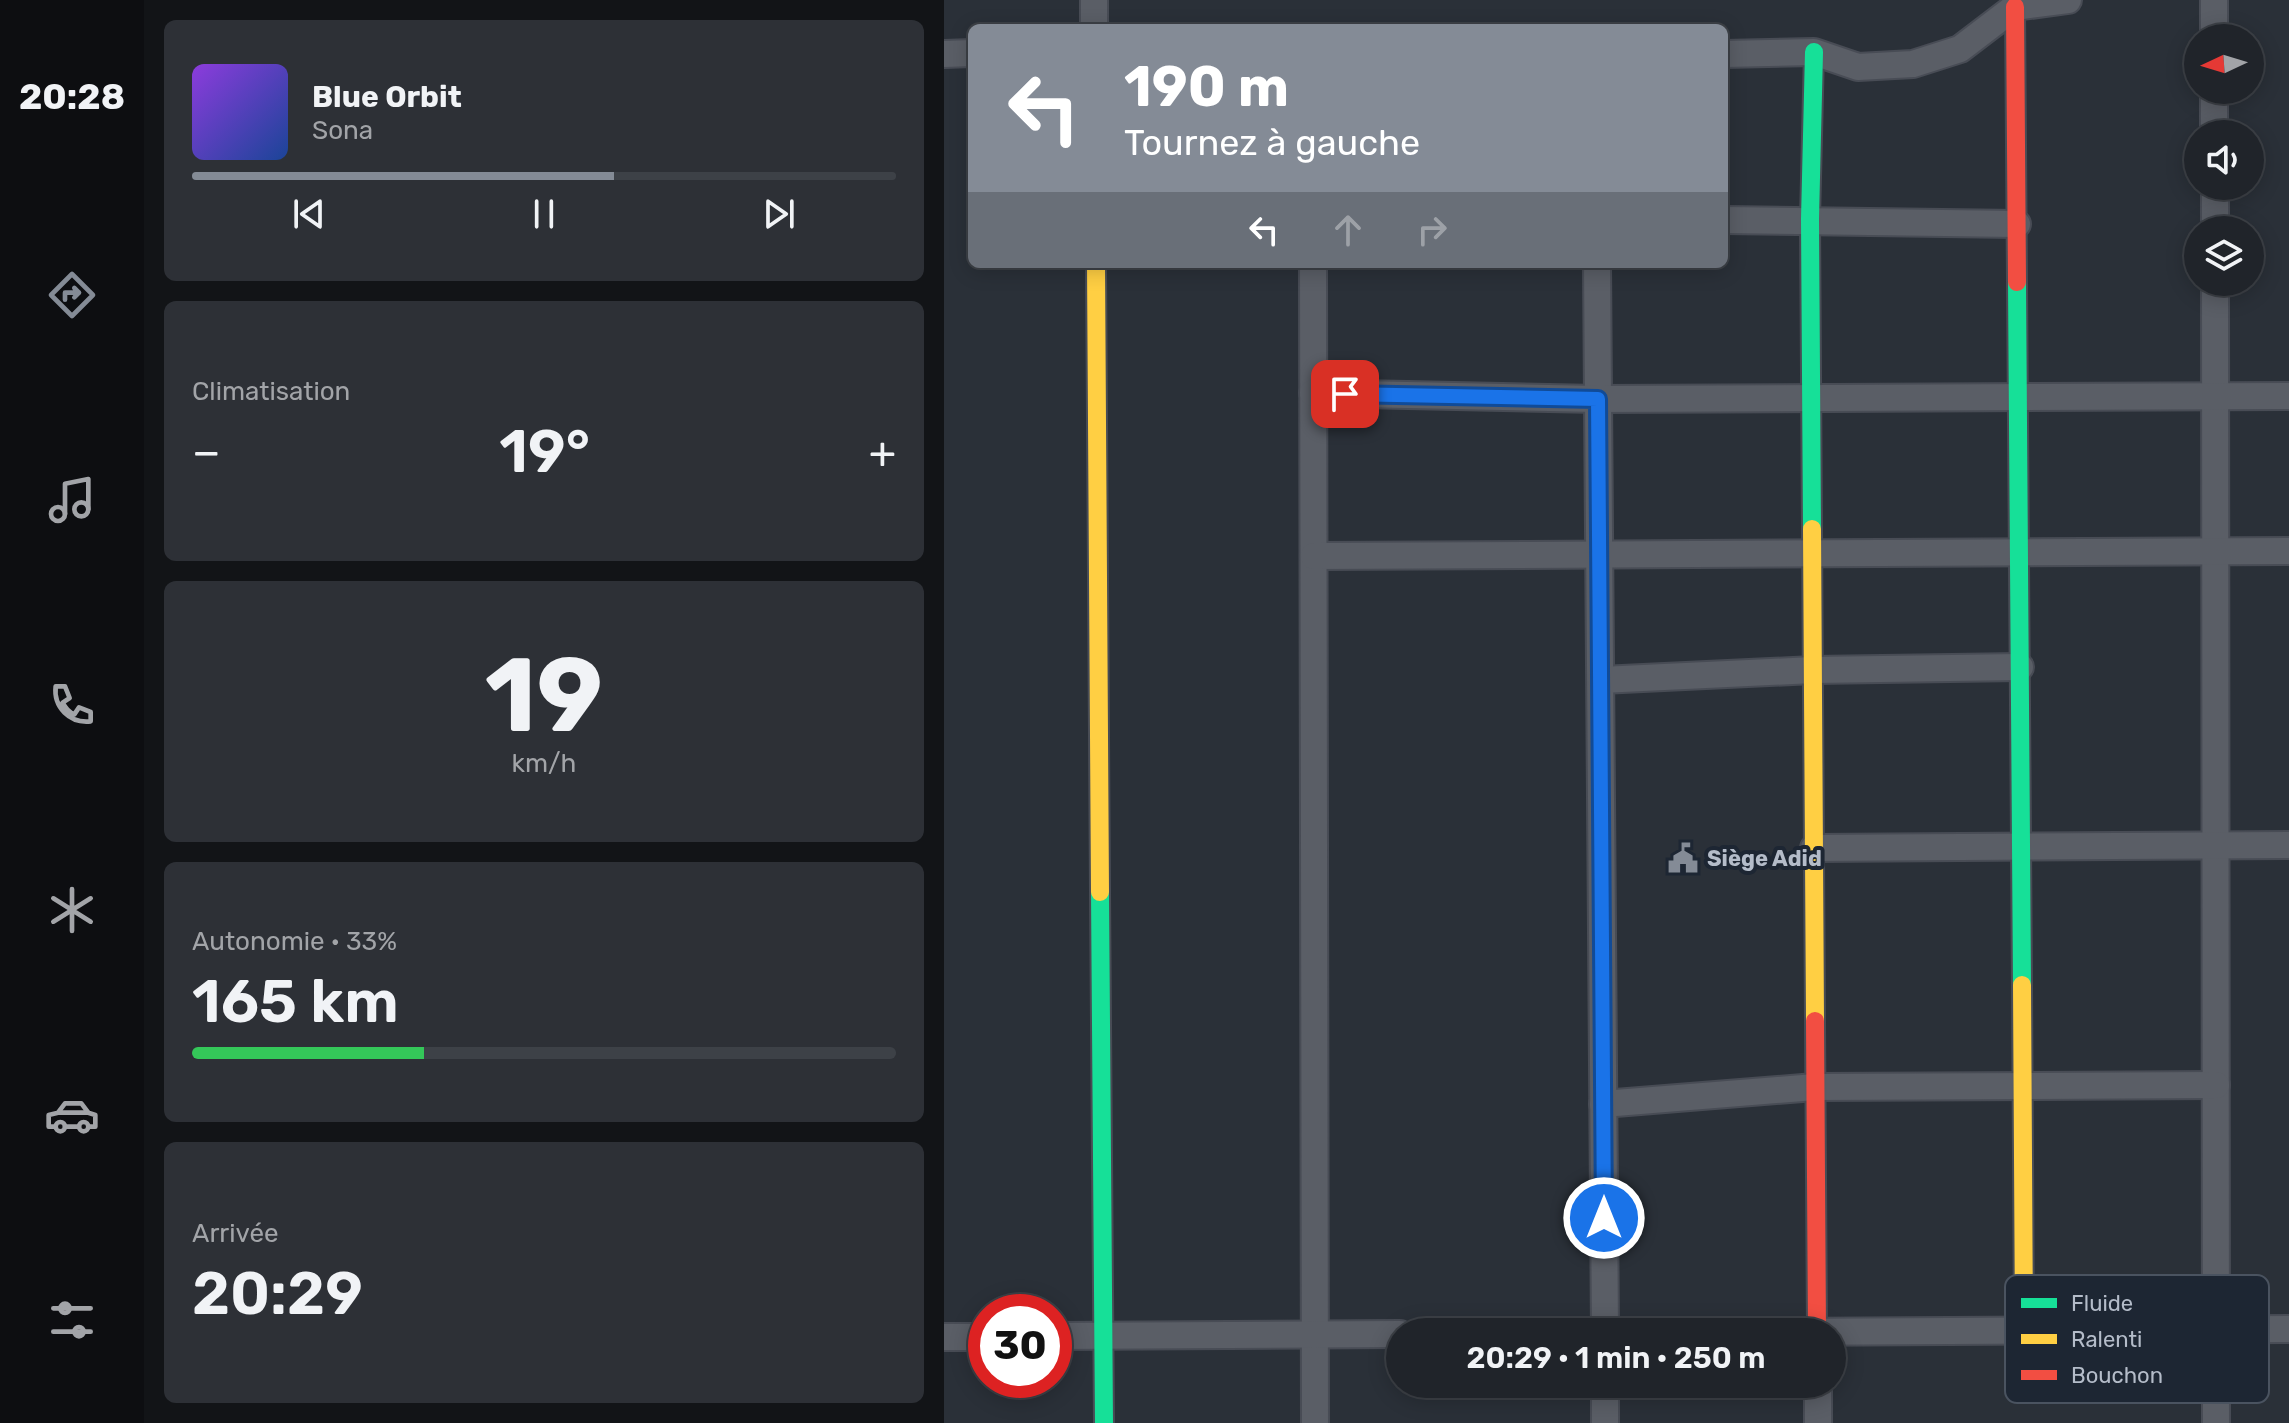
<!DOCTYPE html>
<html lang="fr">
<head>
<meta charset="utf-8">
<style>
  body { margin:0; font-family:Rubik,sans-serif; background:#2d3036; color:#f1f3f6; height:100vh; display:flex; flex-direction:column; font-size:30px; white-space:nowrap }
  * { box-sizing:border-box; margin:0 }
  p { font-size:26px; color:#a2a4a8 }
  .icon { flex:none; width:44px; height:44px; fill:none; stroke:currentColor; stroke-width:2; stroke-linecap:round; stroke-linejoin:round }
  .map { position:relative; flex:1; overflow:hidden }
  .details { display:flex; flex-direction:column; gap:20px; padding:20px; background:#121417; width:800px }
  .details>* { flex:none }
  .banner { position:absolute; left:24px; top:24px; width:760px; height:244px; border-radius:12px; box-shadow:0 4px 20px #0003,0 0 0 2px #3d4147; background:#848b96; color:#fff; overflow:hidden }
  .needle { width:52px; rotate:266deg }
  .tools { position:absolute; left:1240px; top:24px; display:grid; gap:16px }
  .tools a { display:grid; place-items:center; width:80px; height:80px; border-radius:50%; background:#20242a; box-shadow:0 4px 20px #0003,0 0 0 2px #3d4147; font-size:40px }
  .speed { position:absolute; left:24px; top:1294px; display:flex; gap:16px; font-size:40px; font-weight:700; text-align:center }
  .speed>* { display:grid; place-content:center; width:104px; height:104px; border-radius:50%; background:#20242a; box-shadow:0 4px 20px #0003,0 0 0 2px #3d4147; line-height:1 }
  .speed .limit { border:12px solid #d22; background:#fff; color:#111 }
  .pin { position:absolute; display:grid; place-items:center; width:68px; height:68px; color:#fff; margin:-34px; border-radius:16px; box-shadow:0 4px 12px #0006 }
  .me { position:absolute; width:88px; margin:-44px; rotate:0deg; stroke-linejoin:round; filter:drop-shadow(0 0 6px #0008) }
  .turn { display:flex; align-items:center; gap:28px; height:168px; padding:0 24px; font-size:36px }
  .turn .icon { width:104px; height:104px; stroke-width:2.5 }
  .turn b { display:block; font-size:56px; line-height:68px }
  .lanes { display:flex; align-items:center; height:76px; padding:0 24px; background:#0003; justify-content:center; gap:40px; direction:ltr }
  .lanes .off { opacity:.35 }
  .big { font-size:60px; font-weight:600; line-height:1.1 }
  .details .card { flex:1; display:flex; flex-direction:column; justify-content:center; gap:12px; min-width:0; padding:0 28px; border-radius:12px; background:#2d3036 }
  .details .dial { align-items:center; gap:0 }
  .dial b { font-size:104px; line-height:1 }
  .song { display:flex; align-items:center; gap:24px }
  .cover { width:96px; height:96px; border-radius:12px; background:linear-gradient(135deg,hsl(270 70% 55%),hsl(220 70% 35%)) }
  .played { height:8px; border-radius:4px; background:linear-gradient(90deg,#848b96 60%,#3d4147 60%) }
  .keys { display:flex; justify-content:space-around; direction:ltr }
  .heat { display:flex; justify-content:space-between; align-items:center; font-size:44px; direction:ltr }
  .charge { height:12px; border-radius:6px; background:linear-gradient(90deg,#34c759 33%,#3d4147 0) }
  .trip { position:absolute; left:442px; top:1318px; width:460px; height:80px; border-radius:40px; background:#20242a; box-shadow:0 4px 20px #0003,0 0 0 2px #3d4147; font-weight:600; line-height:80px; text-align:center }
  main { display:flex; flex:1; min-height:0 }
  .dock { display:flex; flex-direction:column; width:144px; justify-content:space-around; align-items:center; background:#0d0e11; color:#a2a4a8 }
  .dock .icon { width:56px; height:56px }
  .dock .current { color:#848b96 }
  .dock b { font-size:36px; color:#f1f3f6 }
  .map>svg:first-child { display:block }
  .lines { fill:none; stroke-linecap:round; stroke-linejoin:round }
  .street-casing { stroke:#484c55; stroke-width:30 }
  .fast-casing { stroke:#484c55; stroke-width:22 }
  .slow-casing { stroke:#484c55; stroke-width:22 }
  .jam-casing { stroke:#484c55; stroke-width:22 }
  .street { stroke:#5a5e66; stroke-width:26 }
  .fast { stroke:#16e098; stroke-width:18 }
  .slow { stroke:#ffcf43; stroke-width:18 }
  .jam { stroke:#f24e42; stroke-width:18 }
  .route-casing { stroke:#114b97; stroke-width:20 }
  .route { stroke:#1a73e8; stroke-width:14 }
  .labels { text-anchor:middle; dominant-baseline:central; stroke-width:8; stroke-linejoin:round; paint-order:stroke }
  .poi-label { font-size:22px; font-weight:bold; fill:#b4bcc9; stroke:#1d2633; text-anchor:start }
  .key { fill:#1d2633; stroke:#4a5360; stroke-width:2 }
  .key-label { font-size:22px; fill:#b4bcc9 }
</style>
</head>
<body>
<main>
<nav class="dock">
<b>20:28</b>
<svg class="icon current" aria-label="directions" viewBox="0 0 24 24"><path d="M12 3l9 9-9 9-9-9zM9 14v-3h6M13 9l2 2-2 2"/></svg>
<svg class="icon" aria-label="music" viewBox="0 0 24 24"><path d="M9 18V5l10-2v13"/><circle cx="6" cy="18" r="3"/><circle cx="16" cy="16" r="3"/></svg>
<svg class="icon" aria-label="phone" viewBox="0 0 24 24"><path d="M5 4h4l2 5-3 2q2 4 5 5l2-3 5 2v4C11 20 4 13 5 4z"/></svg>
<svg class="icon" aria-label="climate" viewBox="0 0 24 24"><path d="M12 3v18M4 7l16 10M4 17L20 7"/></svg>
<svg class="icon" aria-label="car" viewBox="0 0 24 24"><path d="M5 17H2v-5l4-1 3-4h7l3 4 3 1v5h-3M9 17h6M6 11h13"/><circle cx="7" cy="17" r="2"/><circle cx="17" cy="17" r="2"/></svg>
<svg class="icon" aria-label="filters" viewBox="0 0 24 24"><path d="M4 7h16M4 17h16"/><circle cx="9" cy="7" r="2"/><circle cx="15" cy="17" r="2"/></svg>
</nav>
<section class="details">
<div class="card">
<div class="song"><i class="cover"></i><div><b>Blue Orbit</b><p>Sona</p></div></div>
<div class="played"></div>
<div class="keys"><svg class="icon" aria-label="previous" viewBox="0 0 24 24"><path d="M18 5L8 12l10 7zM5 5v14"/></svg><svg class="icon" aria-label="pause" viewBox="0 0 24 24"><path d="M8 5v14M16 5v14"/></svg><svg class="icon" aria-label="next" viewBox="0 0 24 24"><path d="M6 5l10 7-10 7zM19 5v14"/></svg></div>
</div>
<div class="card"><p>Climatisation</p>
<div class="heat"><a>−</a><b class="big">19°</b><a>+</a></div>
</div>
<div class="card dial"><b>19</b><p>km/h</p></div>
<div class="card"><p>Autonomie · 33%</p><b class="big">165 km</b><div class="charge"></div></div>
<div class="card"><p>Arrivée</p><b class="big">20:29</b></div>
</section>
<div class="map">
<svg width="1345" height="1423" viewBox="0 0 1345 1423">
  <rect width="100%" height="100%" fill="#2a3038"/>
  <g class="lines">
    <g class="street-casing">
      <g id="street">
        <polyline points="150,0 150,28"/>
        <polyline points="1270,0 1270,38"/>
        <polyline points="0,54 28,53"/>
        <polyline points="780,54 870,52 914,67 969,64 1016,49 1071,7 1124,0"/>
        <polyline points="1270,90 1270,134"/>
        <polyline points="1271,186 1271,230"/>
        <polyline points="780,220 1073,224"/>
        <polyline points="369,264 371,1423"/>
        <polyline points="653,264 661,1332"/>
        <polyline points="1271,282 1272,1423"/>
        <polyline points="369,393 654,399 1345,396"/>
        <polyline points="370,556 1345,551"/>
        <polyline points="657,680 869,670 1076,667"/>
        <polyline points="870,848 1345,845"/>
        <polyline points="659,1104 871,1087 1272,1085"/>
        <polyline points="832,1332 1345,1329"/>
        <polyline points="110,1336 456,1334"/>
        <polyline points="0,1337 42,1337"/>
        <polyline points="661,1384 661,1423"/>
        <polyline points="874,1384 874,1423"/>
      </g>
    </g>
    <g class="fast-casing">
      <g id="fast">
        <polyline points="1073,282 1078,985"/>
        <polyline points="868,529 866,219 870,52"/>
        <polyline points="156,892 160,1423"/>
      </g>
    </g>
    <g class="slow-casing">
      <g id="slow">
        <polyline points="152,264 156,892"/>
        <polyline points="868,529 871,1021"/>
        <polyline points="1078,985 1080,1330"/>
      </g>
    </g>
    <g class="jam-casing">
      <g id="jam">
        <polyline points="1071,7 1073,282"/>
        <polyline points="871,1021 873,1332"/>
      </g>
    </g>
    <use href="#street" class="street"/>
    <use href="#fast" class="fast"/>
    <use href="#slow" class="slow"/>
    <use href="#jam" class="jam"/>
  </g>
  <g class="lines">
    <g class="route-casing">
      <polyline id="route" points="401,394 654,399 660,1218"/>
    </g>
    <use href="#route" class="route"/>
  </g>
  <defs>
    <g id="civic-bare" transform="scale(2.4)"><path d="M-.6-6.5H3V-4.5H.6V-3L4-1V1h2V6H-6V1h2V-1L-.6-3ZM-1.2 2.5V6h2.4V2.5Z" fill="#848b96" stroke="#1d2633" stroke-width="2.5" paint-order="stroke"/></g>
  </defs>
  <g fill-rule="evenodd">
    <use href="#civic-bare" x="739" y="858"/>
  </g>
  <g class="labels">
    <g class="poi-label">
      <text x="763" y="858">Siège Adid</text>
    </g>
  </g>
  <rect x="1061" y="1275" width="264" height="128" rx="12" class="key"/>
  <rect x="1077" y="1298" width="36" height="10" fill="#16e098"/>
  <rect x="1077" y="1334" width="36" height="10" fill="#ffcf43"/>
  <rect x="1077" y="1370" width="36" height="10" fill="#f24e42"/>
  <g class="key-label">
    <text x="1127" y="1311">Fluide</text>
    <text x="1127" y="1347">Ralenti</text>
    <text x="1127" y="1383">Bouchon</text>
  </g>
</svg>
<div class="tools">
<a><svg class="needle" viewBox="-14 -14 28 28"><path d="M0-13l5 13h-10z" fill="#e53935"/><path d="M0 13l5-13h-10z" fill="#a2a4a8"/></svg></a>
<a><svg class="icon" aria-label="sound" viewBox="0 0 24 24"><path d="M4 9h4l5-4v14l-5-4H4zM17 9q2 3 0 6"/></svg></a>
<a><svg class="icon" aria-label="layers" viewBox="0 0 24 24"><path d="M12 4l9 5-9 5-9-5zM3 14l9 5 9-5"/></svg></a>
</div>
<div class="speed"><div class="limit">30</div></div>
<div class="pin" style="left:401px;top:394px;background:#d93025"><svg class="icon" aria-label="arrive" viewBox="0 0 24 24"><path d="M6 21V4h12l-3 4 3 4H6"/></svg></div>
<svg class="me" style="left:660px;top:1218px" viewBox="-20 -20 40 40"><circle r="17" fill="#1a73e8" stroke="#fff" stroke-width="3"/><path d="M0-11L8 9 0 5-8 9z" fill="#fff"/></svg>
<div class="trip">20:29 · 1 min · 250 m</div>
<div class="banner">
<div class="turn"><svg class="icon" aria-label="left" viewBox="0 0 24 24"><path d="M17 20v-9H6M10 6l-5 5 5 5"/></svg><div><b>190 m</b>Tournez à gauche</div></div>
<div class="lanes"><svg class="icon" aria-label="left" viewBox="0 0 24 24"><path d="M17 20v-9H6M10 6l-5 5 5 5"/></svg><svg class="icon off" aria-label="ahead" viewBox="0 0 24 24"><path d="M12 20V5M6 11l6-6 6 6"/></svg><svg class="icon off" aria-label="right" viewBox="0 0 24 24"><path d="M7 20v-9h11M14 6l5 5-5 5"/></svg></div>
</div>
</div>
</main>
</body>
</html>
